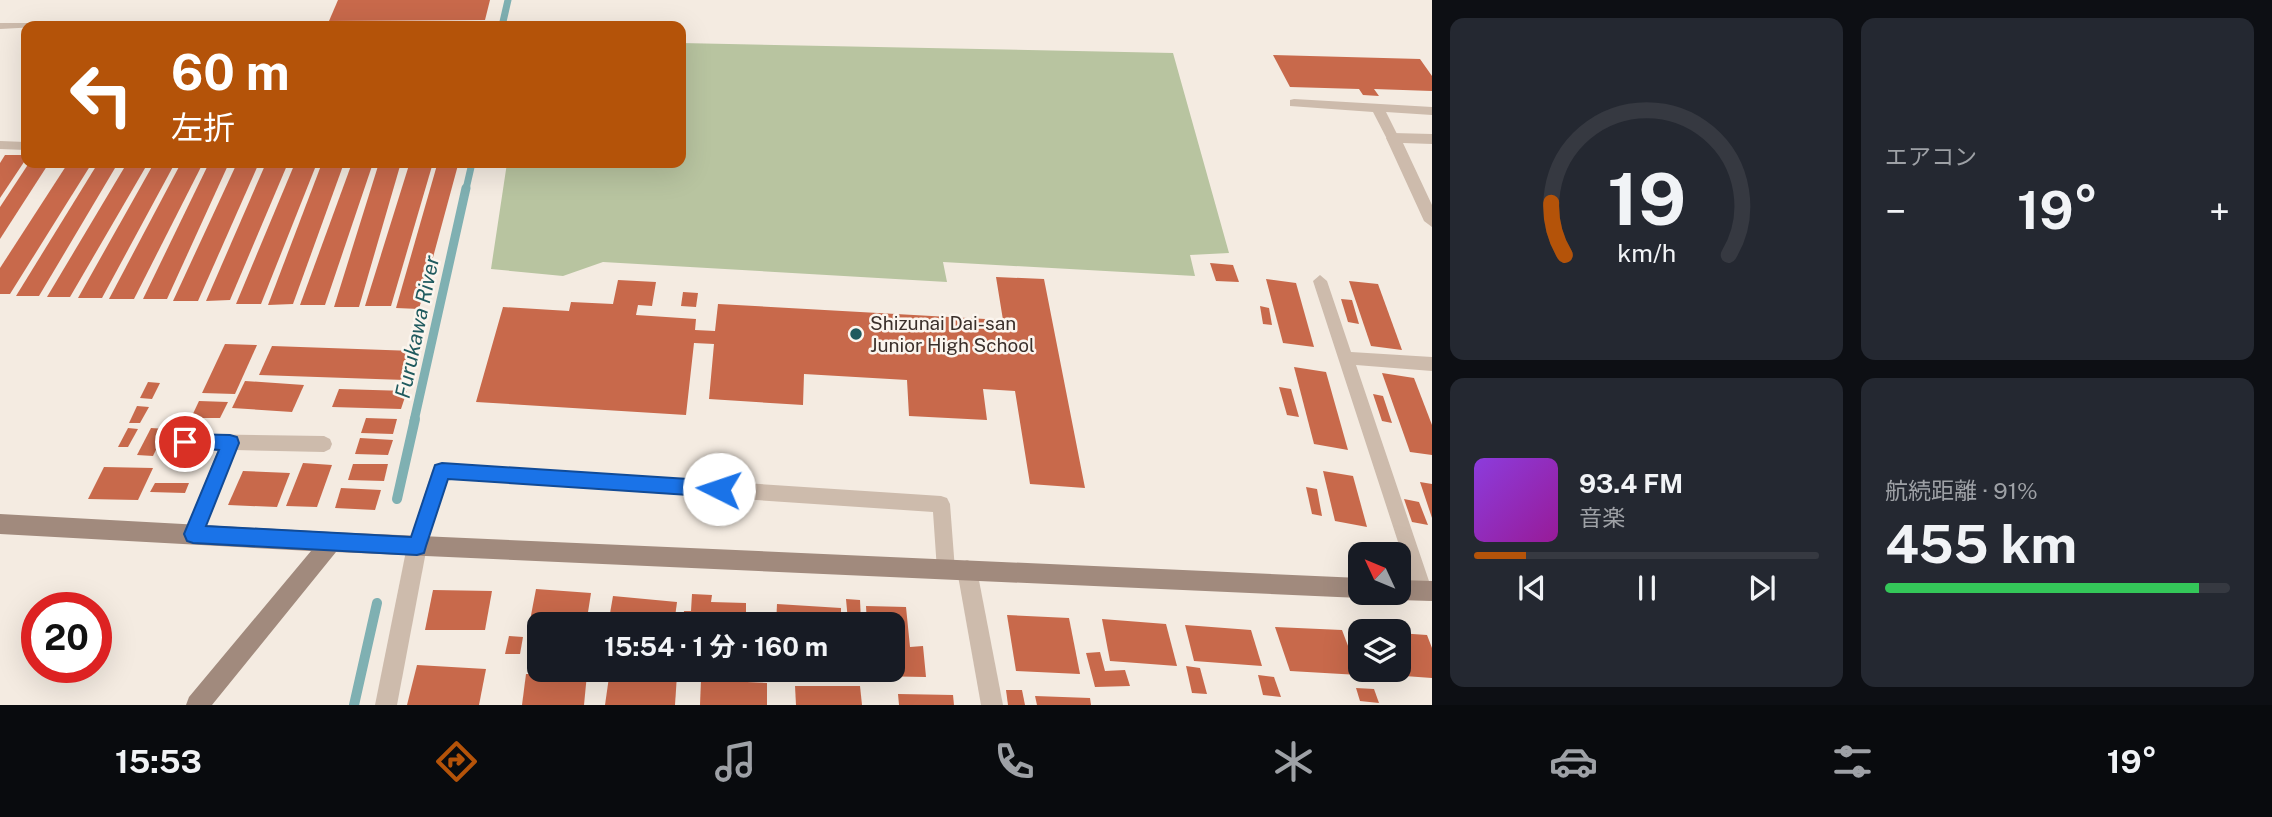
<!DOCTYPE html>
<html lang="ja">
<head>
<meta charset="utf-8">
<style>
  body { margin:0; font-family:"Public Sans","Noto Sans JP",sans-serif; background:#242831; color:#f1f3f6; height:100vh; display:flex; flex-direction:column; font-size:26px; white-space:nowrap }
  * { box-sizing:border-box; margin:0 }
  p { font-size:23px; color:#9ea1a6 }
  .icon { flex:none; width:38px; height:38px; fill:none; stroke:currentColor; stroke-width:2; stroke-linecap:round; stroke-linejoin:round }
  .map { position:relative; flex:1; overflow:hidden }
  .panel { display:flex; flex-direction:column; gap:18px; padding:18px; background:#0d0f14; width:840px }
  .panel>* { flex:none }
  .hud { position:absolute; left:21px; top:21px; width:665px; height:147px; border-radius:14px; box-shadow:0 7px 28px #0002; background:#b45309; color:#fff; overflow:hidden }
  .needle { width:46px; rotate:314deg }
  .buttons { position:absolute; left:1348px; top:542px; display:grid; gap:14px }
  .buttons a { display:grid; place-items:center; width:63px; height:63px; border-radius:14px; background:#171b24; box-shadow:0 7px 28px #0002; font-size:35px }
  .speed { position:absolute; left:21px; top:592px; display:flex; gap:14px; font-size:35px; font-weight:700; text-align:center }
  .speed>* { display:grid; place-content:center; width:91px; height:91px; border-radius:50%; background:#171b24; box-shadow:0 7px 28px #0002; line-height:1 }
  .speed .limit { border:10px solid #d22; background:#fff; color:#111 }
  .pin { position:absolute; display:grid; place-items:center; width:60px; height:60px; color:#fff; margin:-30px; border:4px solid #fff; border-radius:50%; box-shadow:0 2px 7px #0007 }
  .me { position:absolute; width:77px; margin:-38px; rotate:274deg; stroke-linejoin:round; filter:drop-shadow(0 0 5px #0008) }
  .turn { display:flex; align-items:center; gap:24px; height:147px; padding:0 35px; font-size:32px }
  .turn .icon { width:91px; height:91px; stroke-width:2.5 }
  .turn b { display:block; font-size:49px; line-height:60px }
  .big { font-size:52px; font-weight:700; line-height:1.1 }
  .panel .card { flex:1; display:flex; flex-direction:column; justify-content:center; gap:10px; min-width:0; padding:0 24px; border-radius:14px; background:#242831 }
  .panel .dial { align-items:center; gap:0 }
  .dial svg { height:182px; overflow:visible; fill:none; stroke:#363941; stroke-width:7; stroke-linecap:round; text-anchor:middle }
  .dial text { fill:#f1f3f6; stroke:none }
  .song { display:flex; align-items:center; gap:21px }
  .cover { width:84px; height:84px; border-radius:10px; background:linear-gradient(135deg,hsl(270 70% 55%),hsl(300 70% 35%)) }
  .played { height:7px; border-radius:4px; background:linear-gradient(90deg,#b45309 15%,#363941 15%) }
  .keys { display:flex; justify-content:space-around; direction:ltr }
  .heat { display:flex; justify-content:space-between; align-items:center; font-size:38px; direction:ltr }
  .charge { height:10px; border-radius:5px; background:linear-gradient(90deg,#34c759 91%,#363941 0) }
  .panel .tiles { flex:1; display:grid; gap:18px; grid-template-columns:repeat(2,1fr) }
  .trip { position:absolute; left:527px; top:612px; width:378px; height:70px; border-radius:14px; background:#171b24; box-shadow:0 7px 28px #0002; font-weight:700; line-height:70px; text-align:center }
  .tab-bar { display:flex; height:112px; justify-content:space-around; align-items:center; background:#090b0e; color:#9ea1a6 }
  .tab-bar .icon { width:49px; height:49px }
  .tab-bar .selected { color:#b45309 }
  .tab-bar b { font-size:32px; color:#f1f3f6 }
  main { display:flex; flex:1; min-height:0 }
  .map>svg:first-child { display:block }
  .green { fill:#b8c4a0 }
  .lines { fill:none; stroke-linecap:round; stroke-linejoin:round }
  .stream-far2 { stroke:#7fb0b2; stroke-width:7 }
  .stream-far1 { stroke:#7fb0b2; stroke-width:9 }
  .stream { stroke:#7fb0b2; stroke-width:10 }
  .building { fill:#c8694b }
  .lane { fill:#cdbbac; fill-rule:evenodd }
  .street { fill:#cdbbac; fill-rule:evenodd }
  .secondary { fill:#a18a7d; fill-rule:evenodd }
  .route { fill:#1a73e8; stroke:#114b97; stroke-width:2 }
  .poi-dot { fill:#1f5a5e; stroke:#fbf5ee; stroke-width:2.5 }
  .labels { text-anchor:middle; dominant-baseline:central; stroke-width:5; stroke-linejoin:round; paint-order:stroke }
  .poi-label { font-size:19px; fill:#3b302b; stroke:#fbf5ee; text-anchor:start }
  .water-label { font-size:21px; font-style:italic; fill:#1f5a5e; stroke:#fbf5ee }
</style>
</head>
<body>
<main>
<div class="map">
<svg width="1432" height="705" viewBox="0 0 1432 705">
  <rect width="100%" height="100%" fill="#f4ebe1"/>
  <polygon class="green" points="681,43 1173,53 1229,253 1190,255 1195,276 943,262 947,282 603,262 563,276 491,269 507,163 681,163"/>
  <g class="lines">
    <g class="stream-far2">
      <polyline points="502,26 508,0"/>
      <polyline points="466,189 472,163"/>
    </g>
    <polyline class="stream-far1" points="414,421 466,188"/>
    <g class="stream">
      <polyline points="397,499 415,419"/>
      <polyline points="354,705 377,603"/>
    </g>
  </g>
  <g class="building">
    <polygon points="338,0 490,0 485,20 329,21"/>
    <polygon points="1273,55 1420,59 1432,76 1432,91 1374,89 1379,96 1363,95 1359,89 1290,87"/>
    <polygon points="5,155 26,155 26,159 0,198 0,163"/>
    <polygon points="29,163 49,163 0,239 0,207"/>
    <polygon points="68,163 92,163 10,294 0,294 0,268"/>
    <polygon points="98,163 118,163 39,296 16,296"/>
    <polygon points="127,163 148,163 70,297 47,297"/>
    <polygon points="154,163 175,163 102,298 78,298"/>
    <polygon points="181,163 203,163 134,299 109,299"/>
    <polygon points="209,163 229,163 167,299 143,299"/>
    <polygon points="237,163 259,163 198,301 173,301"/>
    <polygon points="266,163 288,163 230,300 206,301"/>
    <polygon points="295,163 317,163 261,304 236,304"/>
    <polygon points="322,163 344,163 293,304 268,305"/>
    <polygon points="352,163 373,163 325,305 300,305"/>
    <polygon points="409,165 432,166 391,306 365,306"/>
    <polygon points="437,165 458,165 419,309 396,308"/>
    <polygon points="378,166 400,166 359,307 334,307"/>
    <polygon points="1210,263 1233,265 1239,282 1216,281"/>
    <polygon points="996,277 1044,279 1085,488 1030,484 1015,391 983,389 987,420 909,416 907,380 804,374 803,405 709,399 714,344 694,343 686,415 476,402 503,307 569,311 571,302 613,304 618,280 656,282 652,306 638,305 636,315 696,319 695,330 715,331 718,304 1003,320"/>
    <polygon points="1266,279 1296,283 1314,347 1283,343"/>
    <polygon points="1349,281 1378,284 1402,350 1371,346"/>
    <polygon points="683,292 698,293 696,307 681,306"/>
    <polygon points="1341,299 1352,300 1359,324 1348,322"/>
    <polygon points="1260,306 1269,308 1272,325 1263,324"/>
    <polygon points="225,344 257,345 235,394 202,393"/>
    <polygon points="272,346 414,351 405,380 259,375"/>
    <polygon points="1294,367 1326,372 1348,450 1314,444"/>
    <polygon points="1382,373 1414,378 1432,425 1432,455 1410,452"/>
    <polygon points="245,381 304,385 292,412 232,408"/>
    <polygon points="148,382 160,383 152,399 140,398"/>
    <polygon points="1279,387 1291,389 1299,417 1287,415"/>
    <polygon points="339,389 407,391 401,409 332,407"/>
    <polygon points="1373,394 1383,396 1392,423 1382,421"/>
    <polygon points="199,401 228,402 220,418 191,418"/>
    <polygon points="137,406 149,407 140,423 129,423"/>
    <polygon points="366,418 397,419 393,434 361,433"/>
    <polygon points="128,428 138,429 128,447 118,447"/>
    <polygon points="151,428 166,429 153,456 137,455"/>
    <polygon points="360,438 393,440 388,455 355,454"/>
    <polygon points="303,463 332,465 317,507 286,506"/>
    <polygon points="353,464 388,464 384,481 348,480"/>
    <polygon points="104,467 153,468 138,500 88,499"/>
    <polygon points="243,471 290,473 277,507 228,505"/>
    <polygon points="1323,471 1353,476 1367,527 1335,521"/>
    <polygon points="1420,482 1432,484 1432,518"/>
    <polygon points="155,483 189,483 185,493 150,492"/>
    <polygon points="1306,487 1317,489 1322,516 1312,514"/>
    <polygon points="341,488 381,490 375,510 335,508"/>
    <polygon points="1404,499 1419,502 1428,525 1412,522"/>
    <polygon points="536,589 591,593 586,625 539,625 539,632 528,631"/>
    <polygon points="433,590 492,591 485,630 425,630"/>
    <polygon points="692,594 712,595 711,602 746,603 746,625 683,625 684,611 691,611"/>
    <polygon points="613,596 677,602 674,625 608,625"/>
    <polygon points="846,599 860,600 861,621 848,621"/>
    <polygon points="777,604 841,608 841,625 776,625"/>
    <polygon points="866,606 906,607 910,647 923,646 926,677 871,676 871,670 892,670 892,625 867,625"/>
    <polygon points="1007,615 1069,618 1080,674 1016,671"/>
    <polygon points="1102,619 1166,624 1177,666 1110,661"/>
    <polygon points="1185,625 1251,630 1262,666 1194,661"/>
    <polygon points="1275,627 1342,630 1359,675 1290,671"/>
    <polygon points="1398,633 1427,635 1432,648 1432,678 1377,674 1376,670 1398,670"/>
    <polygon points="509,636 523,637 520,654 505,654"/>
    <polygon points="1100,652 1105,671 1125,670 1130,686 1095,687 1086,653"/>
    <polygon points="417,665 486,669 479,705 407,705"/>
    <polygon points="1186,666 1200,668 1207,694 1192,693"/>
    <polygon points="610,670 677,675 675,705 605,705"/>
    <polygon points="526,674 587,674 584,705 522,705"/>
    <polygon points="1258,675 1274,677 1281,697 1263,695"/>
    <polygon points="701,680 767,683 767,705 700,705"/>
    <polygon points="795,686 860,686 862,705 796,705"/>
    <polygon points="1356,688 1374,689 1379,703 1360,701"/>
    <polygon points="1006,690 1022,690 1025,705 1008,705"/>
    <polygon points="898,694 953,695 954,705 899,705"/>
    <polygon points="1035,696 1090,698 1091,705 1037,705"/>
  </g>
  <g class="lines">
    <g class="lane">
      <polygon points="0,23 49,23 55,26 0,29"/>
      <polygon points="1294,99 1432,107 1432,115 1386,112 1399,138 1393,142 1388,141 1373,112 1290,106 1290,100"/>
      <polygon points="0,141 26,142 26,150 0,149"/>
      <polygon points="1320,275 1327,281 1351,352 1432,357 1432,371 1356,365 1432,590 1430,598 1423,600 1416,598 1414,591 1313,281"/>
      <polygon points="185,434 324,436 330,439 332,444 330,449 324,452 235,450 199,540 193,543 187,540 184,534 218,450 179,447 177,442 179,437"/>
      <polygon points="441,463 941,496 947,498 950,504 955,570 953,576 946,579 939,576 937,570 933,512 447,479 426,546 423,552 417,555 411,552 408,546 432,471 435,465"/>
    </g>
    <g class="street">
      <polygon points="1393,133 1432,134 1432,144 1403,143 1432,205 1432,227 1424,221 1386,138"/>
      <polygon points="417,536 424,539 427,546 397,705 375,705 407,546 410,539"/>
      <polygon points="967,560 974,563 977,570 1003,705 981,705 957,570 960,563"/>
    </g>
    <g class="secondary">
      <polygon points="0,514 331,532 1360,578 1360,593 1368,593 1360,598 336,552 212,705 186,705 189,697 311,551 0,534"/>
      <polygon points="1398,580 1432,581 1432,601 1398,600 1391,597 1389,593 1398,593"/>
    </g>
  </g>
  <polygon class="route" points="185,434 230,435 237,437 239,443 206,526 411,537 435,465 442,463 719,481 725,483 728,489 725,495 719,497 448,479 426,546 424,553 417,555 193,543 187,541 184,534 219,450 179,447 176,442 179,437"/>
  <circle class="poi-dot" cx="856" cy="334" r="7"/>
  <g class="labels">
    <g class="poi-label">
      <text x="870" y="323">Shizunai Dai-san<tspan x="870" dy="22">Junior High School</tspan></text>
    </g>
    <g class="water-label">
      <text transform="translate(417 327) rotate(-78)">Furukawa River</text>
    </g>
  </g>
</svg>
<div class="buttons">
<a><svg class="needle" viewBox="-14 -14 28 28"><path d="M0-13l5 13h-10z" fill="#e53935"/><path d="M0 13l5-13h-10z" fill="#9ea1a6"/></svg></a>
<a><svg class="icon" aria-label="layers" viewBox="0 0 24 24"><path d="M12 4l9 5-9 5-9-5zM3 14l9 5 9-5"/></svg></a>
</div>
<div class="speed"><div class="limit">20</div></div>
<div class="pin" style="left:185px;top:442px;background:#d93025"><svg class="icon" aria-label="arrive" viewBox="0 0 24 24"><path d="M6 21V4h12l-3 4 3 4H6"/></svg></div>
<svg class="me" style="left:719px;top:489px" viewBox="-20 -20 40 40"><circle r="19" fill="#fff"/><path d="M0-13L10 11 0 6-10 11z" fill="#1a73e8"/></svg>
<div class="trip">15:54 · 1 分 · 160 m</div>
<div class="hud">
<div class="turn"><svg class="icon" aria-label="left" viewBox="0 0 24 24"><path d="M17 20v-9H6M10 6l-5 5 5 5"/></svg><div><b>60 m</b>左折</div></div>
</div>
</div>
<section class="panel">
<div class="tiles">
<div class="card dial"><svg viewBox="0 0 100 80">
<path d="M14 69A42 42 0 1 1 86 69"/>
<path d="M14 69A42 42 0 0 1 8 46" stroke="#b45309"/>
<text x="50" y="56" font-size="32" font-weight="700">19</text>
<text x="50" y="72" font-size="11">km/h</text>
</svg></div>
<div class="card"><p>エアコン</p>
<div class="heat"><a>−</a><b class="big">19°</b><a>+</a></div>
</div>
<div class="card">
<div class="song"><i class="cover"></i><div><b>93.4 FM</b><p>音楽</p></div></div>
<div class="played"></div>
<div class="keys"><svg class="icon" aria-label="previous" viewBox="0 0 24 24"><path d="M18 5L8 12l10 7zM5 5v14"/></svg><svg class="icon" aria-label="pause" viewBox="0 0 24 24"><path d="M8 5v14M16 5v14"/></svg><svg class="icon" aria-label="next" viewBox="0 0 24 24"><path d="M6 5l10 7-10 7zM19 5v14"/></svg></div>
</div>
<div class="card"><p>航続距離 · 91%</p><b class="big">455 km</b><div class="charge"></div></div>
</div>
</section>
</main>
<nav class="tab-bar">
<b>15:53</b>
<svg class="icon selected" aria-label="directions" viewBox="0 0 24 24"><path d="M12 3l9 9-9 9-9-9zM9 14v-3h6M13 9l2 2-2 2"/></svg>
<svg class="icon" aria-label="music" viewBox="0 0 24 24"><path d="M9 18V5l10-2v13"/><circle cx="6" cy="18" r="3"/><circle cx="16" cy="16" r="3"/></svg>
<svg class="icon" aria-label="phone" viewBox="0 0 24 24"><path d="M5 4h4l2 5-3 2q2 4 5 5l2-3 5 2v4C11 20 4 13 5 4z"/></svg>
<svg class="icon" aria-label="climate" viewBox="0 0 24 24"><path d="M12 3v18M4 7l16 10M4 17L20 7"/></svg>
<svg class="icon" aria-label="car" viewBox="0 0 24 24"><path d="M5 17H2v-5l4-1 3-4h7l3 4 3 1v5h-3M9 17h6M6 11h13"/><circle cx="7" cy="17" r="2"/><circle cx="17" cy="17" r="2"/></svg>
<svg class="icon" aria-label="filters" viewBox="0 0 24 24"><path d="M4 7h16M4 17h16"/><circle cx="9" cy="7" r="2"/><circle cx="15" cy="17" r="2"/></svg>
<b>19°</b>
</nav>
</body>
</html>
